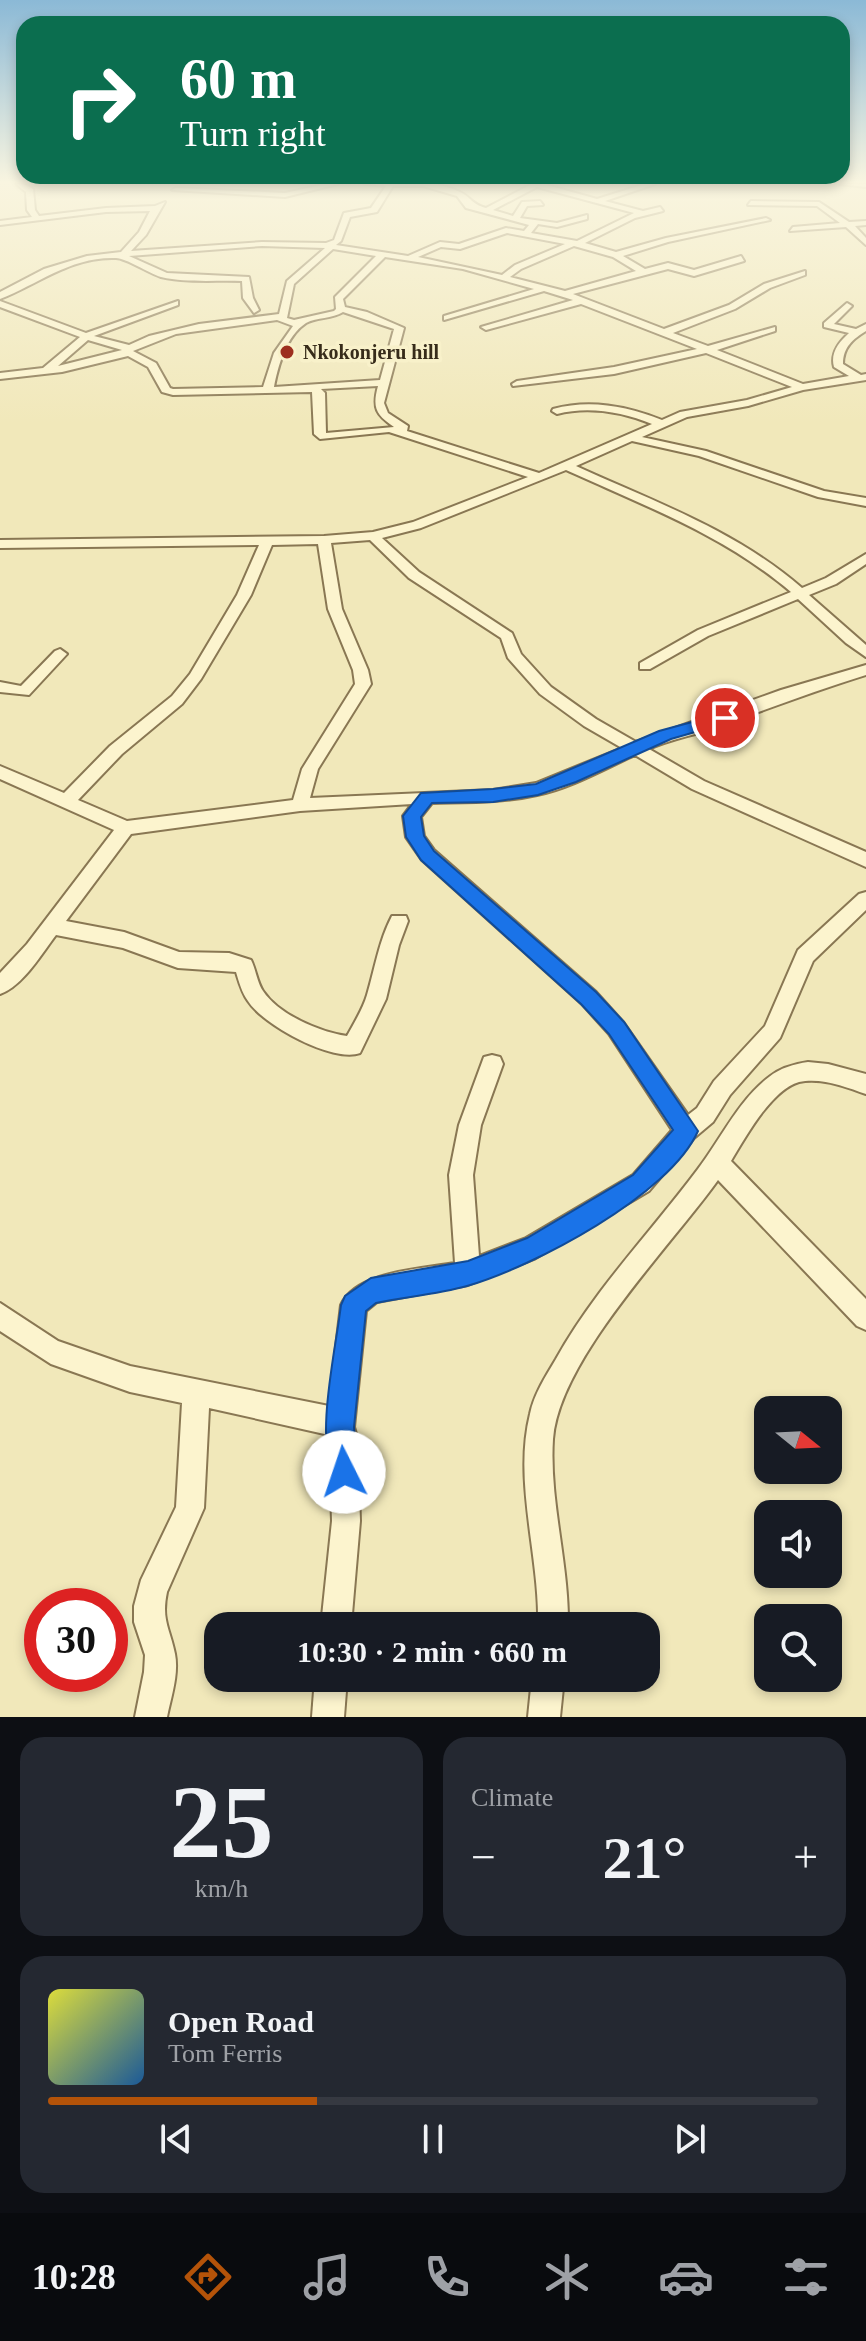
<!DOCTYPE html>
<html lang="en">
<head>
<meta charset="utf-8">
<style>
  body { margin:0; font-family:"Times New Roman",serif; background:#242831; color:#f1f3f6; height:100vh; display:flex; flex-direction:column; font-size:30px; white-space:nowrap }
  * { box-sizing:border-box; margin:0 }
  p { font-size:26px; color:#9ea1a6 }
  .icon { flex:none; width:44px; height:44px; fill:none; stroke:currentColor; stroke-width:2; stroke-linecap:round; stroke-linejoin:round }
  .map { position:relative; height:1717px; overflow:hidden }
  .details { display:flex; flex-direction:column; gap:20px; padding:20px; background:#0d0f14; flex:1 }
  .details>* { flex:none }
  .banner { position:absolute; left:16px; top:16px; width:834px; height:168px; border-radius:24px; box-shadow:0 4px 12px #0003; background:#0b6e4f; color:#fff; overflow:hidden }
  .needle { width:52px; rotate:108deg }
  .controls { position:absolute; left:754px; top:1396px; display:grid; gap:16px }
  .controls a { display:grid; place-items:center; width:88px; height:88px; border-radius:16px; background:#171b24; box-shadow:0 4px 12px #0003; font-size:40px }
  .speed { position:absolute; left:24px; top:1588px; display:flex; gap:16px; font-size:40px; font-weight:700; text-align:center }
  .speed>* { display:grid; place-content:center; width:104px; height:104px; border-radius:50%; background:#171b24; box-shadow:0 4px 12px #0003; line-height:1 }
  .speed .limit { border:12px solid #d22; background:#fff; color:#111 }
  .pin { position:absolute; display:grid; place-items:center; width:68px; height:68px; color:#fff; margin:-34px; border:4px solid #fff; border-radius:50%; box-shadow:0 2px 8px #0007 }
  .me { position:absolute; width:88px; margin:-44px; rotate:356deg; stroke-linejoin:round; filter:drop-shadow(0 0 6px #0008) }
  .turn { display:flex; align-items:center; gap:28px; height:168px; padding:0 32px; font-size:36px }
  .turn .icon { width:104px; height:104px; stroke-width:2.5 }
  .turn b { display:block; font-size:56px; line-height:68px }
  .big { font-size:60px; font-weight:700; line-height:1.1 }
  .details .card { flex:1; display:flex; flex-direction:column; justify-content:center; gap:12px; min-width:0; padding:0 28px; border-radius:24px; background:#242831 }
  .details .dial { align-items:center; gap:0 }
  .dial b { font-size:104px; line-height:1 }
  .song { display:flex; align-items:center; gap:24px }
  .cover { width:96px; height:96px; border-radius:12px; background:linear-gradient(135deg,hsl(60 70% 55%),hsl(210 70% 35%)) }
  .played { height:8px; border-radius:4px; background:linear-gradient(90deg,#b45309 35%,#363941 35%) }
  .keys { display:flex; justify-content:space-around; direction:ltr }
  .heat { display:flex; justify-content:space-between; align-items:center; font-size:44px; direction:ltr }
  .details .tiles { flex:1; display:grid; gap:20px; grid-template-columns:1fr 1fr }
  .card:last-child { grid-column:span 2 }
  .trip { position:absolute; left:204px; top:1612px; width:456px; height:80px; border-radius:24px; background:#171b24; box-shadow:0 4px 12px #0003; font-weight:700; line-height:80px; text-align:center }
  .menu { display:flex; height:128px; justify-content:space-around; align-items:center; background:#090b0e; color:#9ea1a6 }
  .menu .icon { width:56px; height:56px }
  .menu .selected { color:#b45309 }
  .menu b { font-size:36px; color:#f1f3f6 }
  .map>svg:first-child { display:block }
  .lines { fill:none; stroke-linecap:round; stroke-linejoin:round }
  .minor-casing { stroke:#897753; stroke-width:4 }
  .minor { fill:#fcf4ce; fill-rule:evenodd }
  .route { fill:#1a73e8; stroke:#114b97; stroke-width:2 }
  .poi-dot { fill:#9d2f1f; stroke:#f8f1ca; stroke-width:3 }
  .labels { text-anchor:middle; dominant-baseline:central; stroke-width:7; stroke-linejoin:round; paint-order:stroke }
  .far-poi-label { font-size:20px; font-weight:bold; fill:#372c1a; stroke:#f8f1ca; text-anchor:start }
</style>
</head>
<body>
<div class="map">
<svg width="866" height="1717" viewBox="0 0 866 1717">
  <rect width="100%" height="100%" fill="#f1e8ba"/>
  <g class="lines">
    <g class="minor-casing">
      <g id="minor">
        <path d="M 16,184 L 24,184 L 33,189 L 35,210 L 39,216 L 106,208 L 155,206 L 165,202 L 146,235 L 131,251 L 262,242 L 326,243 L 334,240 L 344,213 L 371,208 L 386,186 L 365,184 C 395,184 432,178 460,192 C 471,197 471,204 486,208 L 532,184 L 543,184 L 597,199 L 645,184 L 655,184 L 605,201 L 643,211 L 660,207 L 663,211 L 635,218 L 585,243 L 616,252 L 666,238 L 766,218 L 770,220 L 668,242 L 623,256 L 645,269 L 668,263 L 694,270 L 741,256 L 744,261 L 694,276 L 668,269 L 573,294 L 664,329 L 729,305 L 764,284 L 805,271 L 805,275 L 770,288 L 735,309 L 673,333 L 708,346 L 775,327 L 775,331 L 717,350 L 803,384 L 849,376 L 834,367 C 830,353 839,342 849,333 L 824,327 L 824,323 L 847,303 L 852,306 L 834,324 L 856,329 L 866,324 L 866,331 C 853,339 843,347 843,364 L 861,375 L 866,374 L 866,380 L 803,390 L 748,406 L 687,417 L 642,437 L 706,451 L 824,491 L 866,498 L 866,506 L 818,497 L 699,456 L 632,441 L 576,466 C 655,502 735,530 802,588 L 826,578 L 866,554 L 866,564 L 836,584 L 809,595 L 866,645 L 866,657 L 846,643 L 798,599 L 708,636 L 650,669 L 640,669 L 640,663 L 698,630 L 791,592 C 724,535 645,506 566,470 L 421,528 L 382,538 L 419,572 L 512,633 L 521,654 L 551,687 L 596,719 L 636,742 L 781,690 L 866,665 L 866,675 C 814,691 765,710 714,728 C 692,736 671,739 649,749 L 704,781 L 866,852 L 866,867 L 692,789 L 635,755 C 604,769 571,788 537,795 C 502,803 467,802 432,803 L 421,817 L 424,836 L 434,850 L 596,992 L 623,1022 L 688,1115 L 697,1108 L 714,1081 L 765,1026 L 798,950 L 859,894 L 866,892 L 866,910 L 813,961 L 780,1038 L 730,1095 L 713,1122 L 694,1138 L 649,1191 L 534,1259 L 468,1285 L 377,1302 L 366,1311 L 354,1427 L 357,1437 L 360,1521 L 351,1626 L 321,1626 L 332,1521 L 329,1435 L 209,1408 L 204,1508 L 167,1592 C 161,1620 170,1629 175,1654 C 179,1674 171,1697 167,1717 L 135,1717 L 144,1672 L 145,1655 L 134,1622 L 134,1606 L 141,1580 L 176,1507 L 182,1403 L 130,1392 L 51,1364 L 0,1331 L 0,1303 L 58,1341 L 130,1366 L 329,1406 L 341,1305 C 356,1271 422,1269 455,1263 L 449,1175 L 459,1125 L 484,1057 L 492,1055 L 500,1057 L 503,1064 L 481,1125 L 473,1175 L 479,1256 L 526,1238 L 633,1175 L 672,1130 L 609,1034 L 582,1004 L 422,860 L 406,837 L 403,816 L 412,804 L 300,811 L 131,834 L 66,921 L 124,932 L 179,952 L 229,953 L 251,960 C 256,970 257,982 263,991 C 279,1015 320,1032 347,1036 C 354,1023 363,1009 367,995 C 375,968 379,941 392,916 L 406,916 L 408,921 L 399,945 L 386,999 L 360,1053 C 333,1063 263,1025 248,1001 C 242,993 239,982 236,972 L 178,968 L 123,948 L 56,935 C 42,953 23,986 0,994 L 0,973 L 27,944 L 114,830 L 0,779 L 0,766 L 64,793 L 110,746 L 172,696 L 190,674 L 237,595 L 259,545 L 0,548 L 0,540 L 324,536 L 373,532 L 413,522 L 528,477 L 389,432 L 320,439 L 314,434 L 312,392 L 173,395 L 162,392 L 148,367 L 128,356 L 62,372 L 0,379 L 0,373 L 43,368 L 80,337 L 0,307 L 0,301 L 86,333 L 178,301 L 178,305 L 94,336 L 129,345 L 149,336 L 199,324 L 279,314 L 287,281 L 325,248 L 262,246 L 129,256 L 167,273 L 249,277 L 253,298 L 259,310 L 254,313 L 243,298 L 242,281 C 215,280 187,283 161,277 C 148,273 126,258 116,258 C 72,256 38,284 0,299 L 0,292 L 44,269 L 87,256 L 121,252 L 139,232 L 150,211 L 106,212 L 0,225 L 0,221 L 32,217 L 27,210 L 26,192 ZM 393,186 L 423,186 L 457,196 L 466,208 L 529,225 L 524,231 L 506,228 L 459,244 L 440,242 L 408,256 L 336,245 L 341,241 L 350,217 L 377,212 ZM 537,187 L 634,213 L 577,241 L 531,233 L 538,224 L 557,227 L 587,219 L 587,215 L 557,223 L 520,218 L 527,206 L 543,205 L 540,201 L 522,202 L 513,216 L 493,210 ZM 507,233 L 565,244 L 515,265 L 502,275 L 418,257 L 441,247 L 460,249 ZM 574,246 L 613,257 L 636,271 L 565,291 L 510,277 L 521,269 ZM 333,249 L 376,256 L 335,297 L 336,309 L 334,311 L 294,320 L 287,318 L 294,284 ZM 385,257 L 463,269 L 534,289 L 444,316 L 444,320 L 544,291 L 573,300 L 481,327 L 486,330 L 581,304 L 697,349 L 614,367 L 517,381 L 512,384 L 513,386 L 614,374 L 706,353 L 792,387 L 747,400 L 680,412 L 662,420 C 626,406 590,399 553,409 L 552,411 L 557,414 C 589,406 622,412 652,424 L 539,473 L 407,431 L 408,426 L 388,413 L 384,403 L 404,328 L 367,312 L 345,307 L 343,299 ZM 343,312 L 394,329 L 380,380 L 274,387 C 278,366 286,336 306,323 C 317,317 332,319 343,312 ZM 277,320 L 293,326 L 274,353 L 263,387 L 173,389 L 170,388 L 156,363 L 133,351 L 176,334 ZM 88,340 L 122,350 L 58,366 ZM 378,386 C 372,408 376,415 394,427 L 326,433 L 325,393 L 321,389 ZM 370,540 L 409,578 L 501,638 L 508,658 L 540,694 L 584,726 L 622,748 L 536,783 L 493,790 L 310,798 L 318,769 L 371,684 L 368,670 L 342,609 L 331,543 ZM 318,544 L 328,609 L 353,670 L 355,684 L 302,769 L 293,800 L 127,821 L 78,800 L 122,754 L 182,704 L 201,679 L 251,595 L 272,545 Z"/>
        <polygon points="326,184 338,184 285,197 172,190 176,188 285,193"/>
        <polygon points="840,184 866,184 866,187"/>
        <polygon points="751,201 819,202 849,222 866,221 866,225 855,226 866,238 866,245 846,227 790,231 793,227 840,223 817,206 748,205"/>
        <polygon points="60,649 67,654 29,695 0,692 0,682 21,686 55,651"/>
        <path d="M 808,1062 L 828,1064 L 866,1074 L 866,1094 C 846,1087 821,1077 799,1082 C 771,1090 745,1138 731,1161 L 866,1299 L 866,1330 L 857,1326 L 718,1180 C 671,1246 559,1359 553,1439 C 549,1501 569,1563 568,1626 L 538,1626 C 540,1557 513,1482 530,1414 C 534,1394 546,1376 556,1359 C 595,1289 651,1232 698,1169 C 721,1139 738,1101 769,1077 C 780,1068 794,1064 808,1062 Z"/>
        <polygon points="315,1678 347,1678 344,1717 312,1717"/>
        <polygon points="532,1678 564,1678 560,1717 528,1717"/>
      </g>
    </g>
    <use href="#minor" class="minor"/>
  </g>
  <linearGradient id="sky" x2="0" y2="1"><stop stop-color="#8bb9d6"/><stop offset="0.43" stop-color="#f9f5e0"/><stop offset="1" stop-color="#f9f5e0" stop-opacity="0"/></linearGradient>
  <rect width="866" height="424" fill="url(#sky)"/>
  <path class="route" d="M 725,713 L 730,714 L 730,722 L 671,739 L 576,782 L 538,795 L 493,802 L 432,803 L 421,817 L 424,836 L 434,851 L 596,992 L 624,1022 L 698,1131 C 670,1195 533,1267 467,1286 C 438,1294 406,1297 376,1303 L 366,1311 L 354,1427 L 358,1472 L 354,1482 L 344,1486 L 334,1482 C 315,1435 335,1355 341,1305 L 345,1296 L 371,1278 L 468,1261 L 527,1238 L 633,1175 L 673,1130 L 609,1034 L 581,1004 L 421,860 L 406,837 L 403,816 L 421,793 L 493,789 L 536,784 L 659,731 Z"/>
  <circle class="poi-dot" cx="287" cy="352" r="8"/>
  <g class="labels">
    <g class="far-poi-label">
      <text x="303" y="352">Nkokonjeru hill</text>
    </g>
  </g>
</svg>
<div class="controls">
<a><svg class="needle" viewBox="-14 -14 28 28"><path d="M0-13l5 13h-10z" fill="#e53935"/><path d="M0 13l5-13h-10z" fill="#9ea1a6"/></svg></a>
<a><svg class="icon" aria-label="sound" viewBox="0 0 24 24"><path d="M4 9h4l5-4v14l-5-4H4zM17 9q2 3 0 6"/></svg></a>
<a><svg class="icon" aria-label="search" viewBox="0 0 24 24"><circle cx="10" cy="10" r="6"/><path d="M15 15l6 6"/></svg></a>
</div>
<div class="speed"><div class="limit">30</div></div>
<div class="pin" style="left:725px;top:718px;background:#d93025"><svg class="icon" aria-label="arrive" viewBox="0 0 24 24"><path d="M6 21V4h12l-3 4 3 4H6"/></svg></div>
<svg class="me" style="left:344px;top:1472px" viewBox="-20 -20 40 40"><circle r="19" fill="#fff"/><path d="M0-13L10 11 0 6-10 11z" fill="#1a73e8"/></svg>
<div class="trip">10:30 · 2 min · 660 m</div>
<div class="banner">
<div class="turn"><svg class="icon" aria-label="right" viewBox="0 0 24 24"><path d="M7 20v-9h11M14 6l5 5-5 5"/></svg><div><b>60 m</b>Turn right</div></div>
</div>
</div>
<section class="details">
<div class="tiles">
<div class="card dial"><b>25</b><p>km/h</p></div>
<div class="card"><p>Climate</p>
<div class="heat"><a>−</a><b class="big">21°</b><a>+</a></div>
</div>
<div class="card">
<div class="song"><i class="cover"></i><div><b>Open Road</b><p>Tom Ferris</p></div></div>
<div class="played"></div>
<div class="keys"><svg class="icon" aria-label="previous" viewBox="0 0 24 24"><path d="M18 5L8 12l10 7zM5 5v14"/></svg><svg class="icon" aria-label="pause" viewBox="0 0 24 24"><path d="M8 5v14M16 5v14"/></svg><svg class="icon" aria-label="next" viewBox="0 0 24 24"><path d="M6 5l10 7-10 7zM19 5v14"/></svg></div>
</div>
</div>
</section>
<nav class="menu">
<b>10:28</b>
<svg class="icon selected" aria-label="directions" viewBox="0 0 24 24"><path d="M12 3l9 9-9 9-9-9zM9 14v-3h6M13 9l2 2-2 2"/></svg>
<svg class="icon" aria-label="music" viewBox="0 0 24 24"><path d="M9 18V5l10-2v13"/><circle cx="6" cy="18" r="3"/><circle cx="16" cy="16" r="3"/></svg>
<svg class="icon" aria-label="phone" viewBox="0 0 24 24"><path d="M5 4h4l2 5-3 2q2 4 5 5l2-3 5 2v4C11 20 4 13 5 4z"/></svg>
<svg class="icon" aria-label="climate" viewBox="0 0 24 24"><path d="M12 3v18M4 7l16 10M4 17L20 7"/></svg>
<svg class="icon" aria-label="car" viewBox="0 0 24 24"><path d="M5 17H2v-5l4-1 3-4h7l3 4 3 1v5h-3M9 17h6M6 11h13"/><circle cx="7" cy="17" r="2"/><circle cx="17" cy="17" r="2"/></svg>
<svg class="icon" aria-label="filters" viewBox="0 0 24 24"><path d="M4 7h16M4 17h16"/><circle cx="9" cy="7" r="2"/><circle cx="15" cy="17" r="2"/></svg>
</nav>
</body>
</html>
